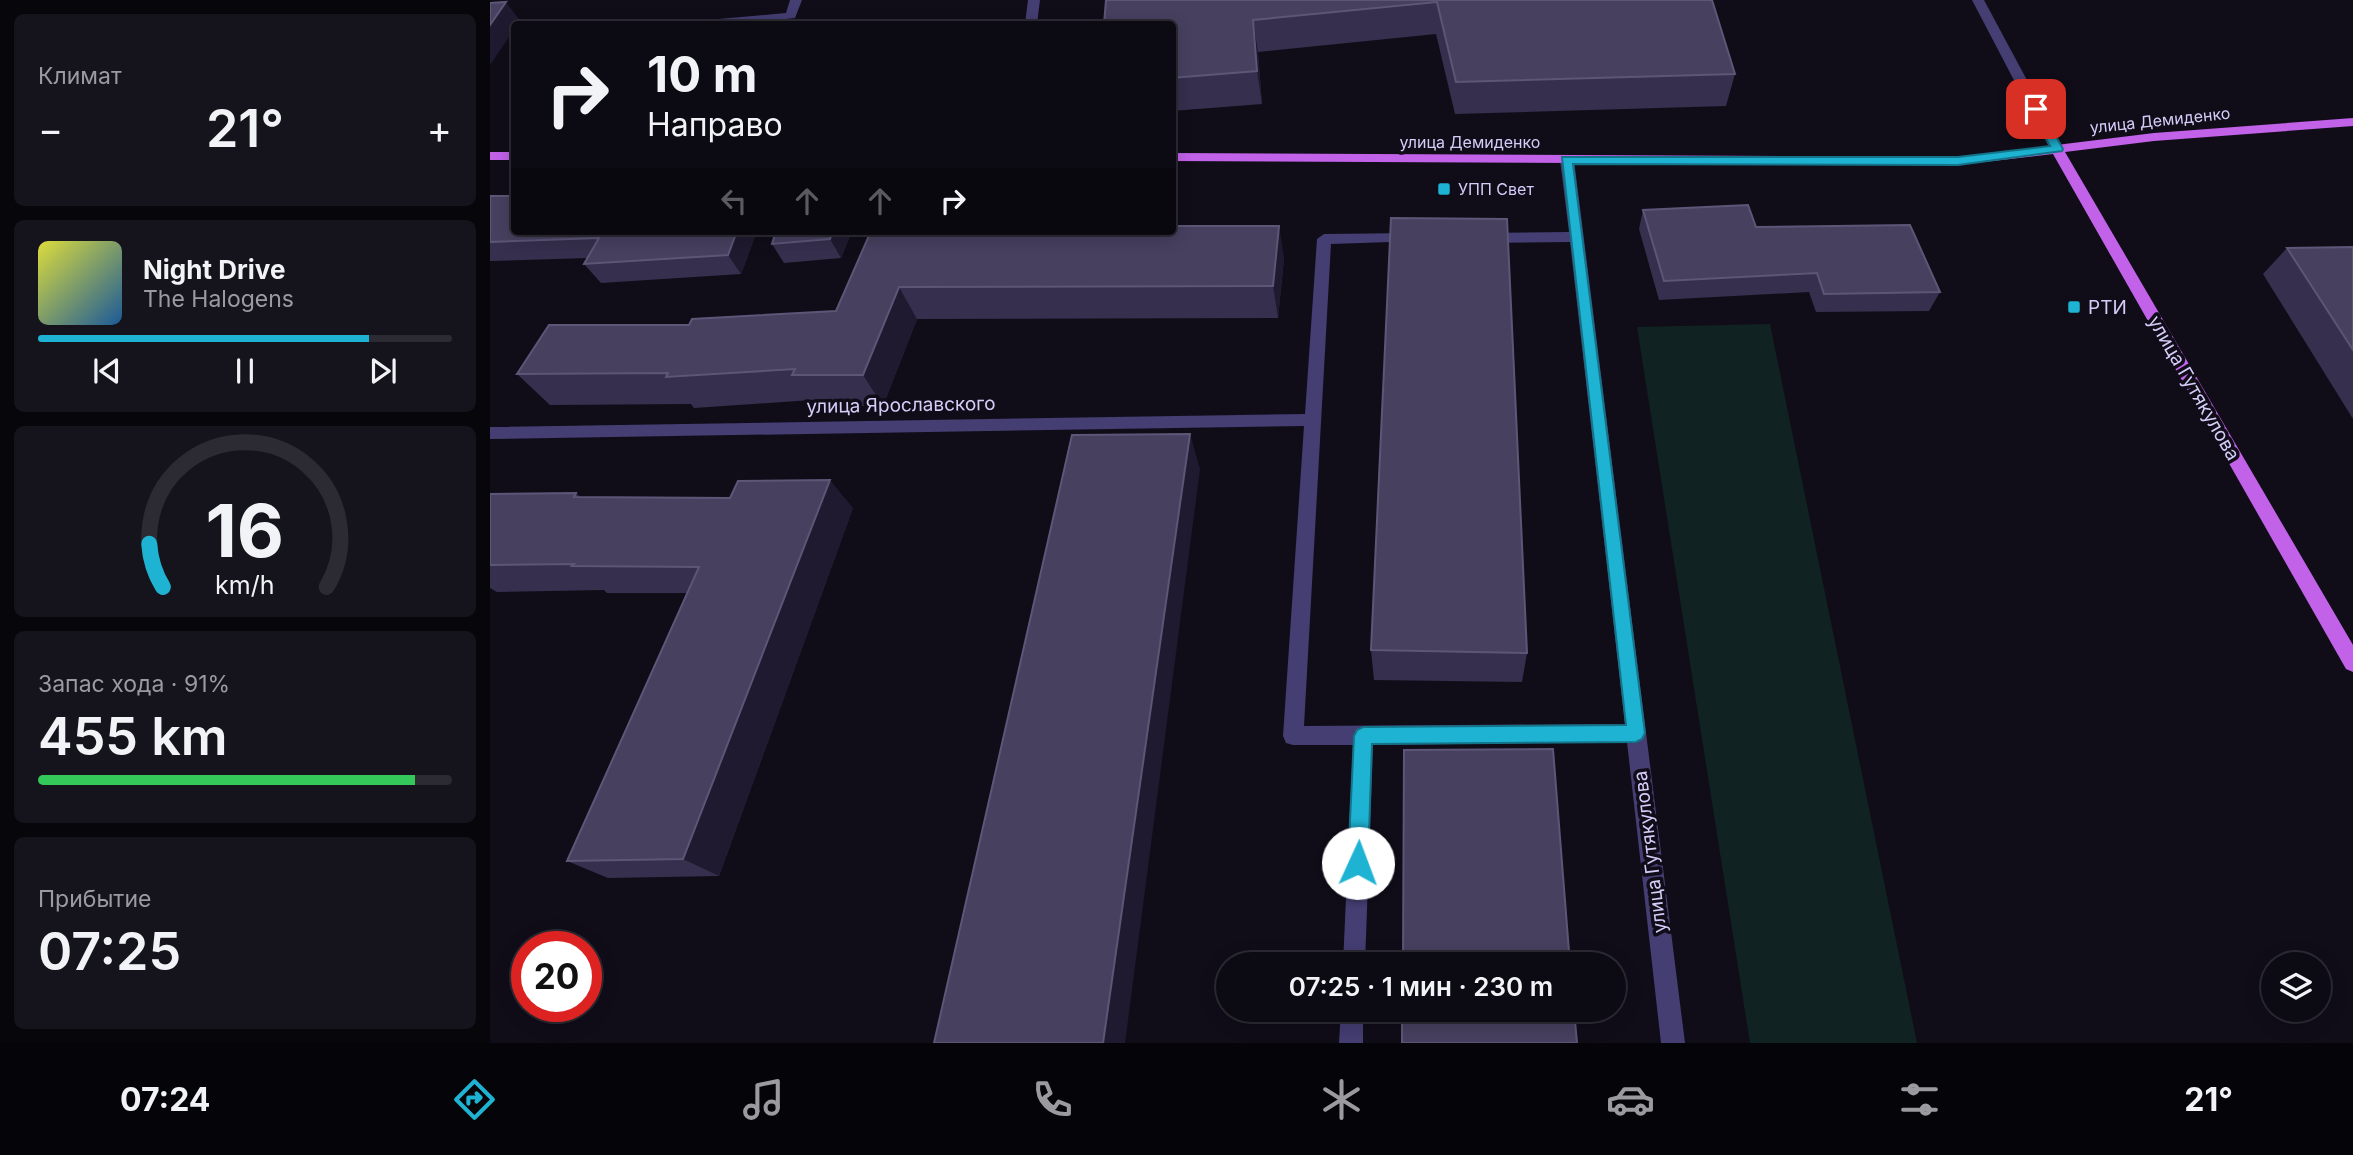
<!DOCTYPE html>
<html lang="ru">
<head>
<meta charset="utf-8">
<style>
  body { margin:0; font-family:Inter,sans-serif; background:#15131c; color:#f1f3f6; height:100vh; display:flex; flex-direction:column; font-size:26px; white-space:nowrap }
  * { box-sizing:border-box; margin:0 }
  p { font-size:23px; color:#9a9aa0 }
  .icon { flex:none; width:38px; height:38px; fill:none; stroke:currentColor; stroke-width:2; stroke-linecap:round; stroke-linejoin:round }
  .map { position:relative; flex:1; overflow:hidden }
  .sheet { display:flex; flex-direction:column; gap:14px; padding:14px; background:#07060a; width:490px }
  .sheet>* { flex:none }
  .hud { position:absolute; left:21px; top:21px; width:665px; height:214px; border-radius:7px; box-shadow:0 4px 18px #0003,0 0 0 2px #2c2b33; background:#0c0a13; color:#f1f3f6; overflow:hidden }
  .tools { position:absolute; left:1771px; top:952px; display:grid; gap:14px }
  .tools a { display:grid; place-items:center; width:70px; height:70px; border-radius:50%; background:#0c0a13; box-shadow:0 4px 18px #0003,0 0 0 2px #2c2b33; font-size:35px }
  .speed { position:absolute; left:21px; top:931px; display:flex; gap:14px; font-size:35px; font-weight:700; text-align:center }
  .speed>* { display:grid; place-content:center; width:91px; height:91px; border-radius:50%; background:#0c0a13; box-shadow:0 4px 18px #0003,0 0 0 2px #2c2b33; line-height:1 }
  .speed .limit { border:10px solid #d22; background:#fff; color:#111 }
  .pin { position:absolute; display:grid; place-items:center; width:60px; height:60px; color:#fff; margin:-30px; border-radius:14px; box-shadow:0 4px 10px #0006 }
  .me { position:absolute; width:77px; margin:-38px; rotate:2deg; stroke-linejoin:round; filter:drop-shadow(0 0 5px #0008) }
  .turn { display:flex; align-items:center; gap:24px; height:147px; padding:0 21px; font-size:32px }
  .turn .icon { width:91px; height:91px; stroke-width:2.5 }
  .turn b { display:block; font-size:49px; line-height:60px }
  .lanes { display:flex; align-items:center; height:66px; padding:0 21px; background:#0003; justify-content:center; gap:35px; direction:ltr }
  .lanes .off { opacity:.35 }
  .big { font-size:52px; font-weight:600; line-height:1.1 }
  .sheet .tile { flex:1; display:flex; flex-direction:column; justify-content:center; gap:10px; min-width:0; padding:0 24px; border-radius:10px; background:#15131c }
  .sheet .dial { align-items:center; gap:0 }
  .dial svg { height:182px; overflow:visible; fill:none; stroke:#2c2b33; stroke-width:7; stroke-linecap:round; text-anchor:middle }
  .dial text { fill:#f1f3f6; stroke:none }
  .song { display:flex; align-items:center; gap:21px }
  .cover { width:84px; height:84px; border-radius:10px; background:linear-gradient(135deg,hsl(60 70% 55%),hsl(210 70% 35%)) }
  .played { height:7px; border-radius:4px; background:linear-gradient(90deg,#1eb3d3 80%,#2c2b33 80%) }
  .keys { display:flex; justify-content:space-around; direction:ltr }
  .heat { display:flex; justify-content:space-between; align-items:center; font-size:38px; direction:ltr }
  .charge { height:10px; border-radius:5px; background:linear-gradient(90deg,#34c759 91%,#2c2b33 0) }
  .trip { position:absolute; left:726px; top:952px; width:410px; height:70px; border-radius:35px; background:#0c0a13; box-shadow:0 4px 18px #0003,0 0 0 2px #2c2b33; font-weight:600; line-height:70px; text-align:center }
  .tabs { display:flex; height:112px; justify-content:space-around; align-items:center; background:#050408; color:#9a9aa0 }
  .tabs .icon { width:49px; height:49px }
  .tabs .on { color:#1eb3d3 }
  .tabs b { font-size:32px; color:#f1f3f6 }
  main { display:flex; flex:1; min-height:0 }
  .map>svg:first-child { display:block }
  .green { fill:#122 }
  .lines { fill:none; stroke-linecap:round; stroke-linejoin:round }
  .minor { fill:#443e72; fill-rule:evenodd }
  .major { fill:#c162e9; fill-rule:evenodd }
  .wall { fill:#362f4d }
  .shaded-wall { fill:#201a30 }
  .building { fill:#47405f; stroke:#5d5677; stroke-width:2 }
  .route { fill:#1eb3d3; stroke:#147489; stroke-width:2 }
  .poi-dot { fill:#1eb3d3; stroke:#100d19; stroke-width:2.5 }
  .labels { text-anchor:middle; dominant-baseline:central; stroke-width:7; stroke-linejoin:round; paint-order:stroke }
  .far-street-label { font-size:16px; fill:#d5ccf8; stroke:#100d19 }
  .far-poi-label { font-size:16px; fill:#d5ccf8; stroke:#100d19; text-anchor:start }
  .poi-label { font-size:19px; fill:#d5ccf8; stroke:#100d19; text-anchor:start }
  .street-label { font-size:19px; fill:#d5ccf8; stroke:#100d19 }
</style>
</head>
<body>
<main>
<section class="sheet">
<div class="tile"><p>Климат</p>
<div class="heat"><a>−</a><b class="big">21°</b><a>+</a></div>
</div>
<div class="tile">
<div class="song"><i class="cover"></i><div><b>Night Drive</b><p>The Halogens</p></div></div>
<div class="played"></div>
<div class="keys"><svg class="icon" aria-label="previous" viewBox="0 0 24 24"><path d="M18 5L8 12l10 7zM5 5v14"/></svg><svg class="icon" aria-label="pause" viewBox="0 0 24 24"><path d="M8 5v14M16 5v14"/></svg><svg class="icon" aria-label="next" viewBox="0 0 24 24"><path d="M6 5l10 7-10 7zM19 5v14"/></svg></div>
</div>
<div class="tile dial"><svg viewBox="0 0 100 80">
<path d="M14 69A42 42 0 1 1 86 69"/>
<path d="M14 69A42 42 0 0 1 8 50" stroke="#1eb3d3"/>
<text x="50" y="56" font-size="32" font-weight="700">16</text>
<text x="50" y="72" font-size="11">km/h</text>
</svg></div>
<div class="tile"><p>Запас хода · 91%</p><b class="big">455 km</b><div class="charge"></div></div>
<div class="tile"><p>Прибытие</p><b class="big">07:25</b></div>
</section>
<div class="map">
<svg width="1863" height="1043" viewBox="0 0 1863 1043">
  <rect width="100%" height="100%" fill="#100d19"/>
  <polygon class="green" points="1280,324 1427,1043 1260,1043 1147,327"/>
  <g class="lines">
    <g class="minor">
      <polygon points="300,0 312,0 305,18 249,24 211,24 217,20 296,13"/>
      <polygon points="538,0 550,0 547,24 535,24"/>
      <polygon points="1482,0 1494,0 1574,149 1572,152 1567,153 1560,149"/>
      <polygon points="1077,156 1084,160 1195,1043 1171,1043 1137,742 883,745 875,964 853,964 863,745 803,745 796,743 793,736 814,426 0,439 0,427 815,414 827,239 834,234 925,233 930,235 930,241 841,244 814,726 1135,724 1080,242 995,243 988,238 995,233 1079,232 1070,160"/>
      <polygon points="851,1010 873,1010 873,1043 849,1043"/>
    </g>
    <g class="major">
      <polygon points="1863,118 1863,126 1664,141 1575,152 1863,645 1863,672 1856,669 1563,154 1468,165 682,161 682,153 1468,157 1664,133"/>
      <rect x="0" y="152" width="24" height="8"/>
    </g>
  </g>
  <g class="wall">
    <polygon points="616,0 1222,0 1245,74 1236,106 965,114 946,34 768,52 772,104 682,111 682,24"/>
    <polygon points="0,196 24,231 267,231 251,274 111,283 94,264 98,258 0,261"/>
    <polygon points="1153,210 1266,227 1450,292 1439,311 1326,312 1319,292 1169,300 1149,229"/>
    <polygon points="286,231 362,231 351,258 294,263 282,244"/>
    <polygon points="381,231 794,258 788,318 427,319 393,406 326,406 322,400 204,408 201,404 60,405 27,374 199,325 346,311"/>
    <polygon points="1863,247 1863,419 1773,274 1797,248"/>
    <polygon points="86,493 90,497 363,508 229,876 118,878 77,861 197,593 117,593 114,590 7,592 0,588 0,494"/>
    <polygon points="881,650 1037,653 1032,682 884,680"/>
  </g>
  <g class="shaded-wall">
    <polygon points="16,2 31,22 29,24 24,24 24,30 0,65 0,25"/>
    <polygon points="763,20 768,52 772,104 767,71"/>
    <polygon points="789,226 794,258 788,318 783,286"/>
    <polygon points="247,231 267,231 251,274 238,255"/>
    <polygon points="343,231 362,231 351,258 340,239"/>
    <polygon points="409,287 427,319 393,406 373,375"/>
    <polygon points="700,434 710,469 635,1043 613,1043"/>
    <polygon points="340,480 363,508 229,876 193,859"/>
  </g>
  <g class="building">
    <polygon points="616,0 1222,0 1245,74 966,82 947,2 763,20 767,71 682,78 682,24 614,24"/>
    <polygon points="16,2 0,25 0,3"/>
    <polygon points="0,196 23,196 23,201 24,201 24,231 247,231 238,255 94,264 109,238 0,242"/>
    <polygon points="1258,205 1266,227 1420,225 1450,292 1334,294 1327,273 1174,281 1153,210"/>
    <polygon points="901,218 1017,219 1037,653 881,650"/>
    <polygon points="682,226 789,226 783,286 409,287 373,375 302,375 305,369 176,377 178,373 27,374 59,325 199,325 202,319 346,311 381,231 682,231"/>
    <polygon points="286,231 343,231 340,239 282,244"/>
    <polygon points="1863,247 1863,350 1797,248"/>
    <polygon points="700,434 613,1043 444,1043 582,435"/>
    <polygon points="340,480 193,859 77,861 209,567 82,566 84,564 0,565 0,494 86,493 84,497 240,498 248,481"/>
    <polygon points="1063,749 1080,964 913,964 914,750"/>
    <polygon points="912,1010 1084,1010 1087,1043 912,1043"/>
  </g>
  <polygon class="route" points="1546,106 1551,109 1573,149 1572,151 1468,165 1083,164 1155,733 1152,739 1146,742 882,744 878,863 875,870 868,873 861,870 858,863 864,736 867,730 873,727 1136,725 1072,157 1468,157 1560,146 1540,109"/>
  <g class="poi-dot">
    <rect x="947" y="182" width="14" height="14" rx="3.5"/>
    <rect x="1577" y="300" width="14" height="14" rx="3.5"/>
  </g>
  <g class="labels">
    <g class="far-street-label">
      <text transform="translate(1670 120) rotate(-6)">улица Демиденко</text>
      <text x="980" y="142">улица Демиденко</text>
    </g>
    <g class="far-poi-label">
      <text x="968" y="189">УПП Свет</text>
    </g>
    <g class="poi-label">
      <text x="1598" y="307">РТИ</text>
    </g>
    <g class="street-label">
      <text transform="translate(1704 388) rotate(60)">улица Гутякулова</text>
      <text transform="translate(411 405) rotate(-1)">улица Ярославского</text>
      <text transform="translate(1160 852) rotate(-97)">улица Гутякулова</text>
    </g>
  </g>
</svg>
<div class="tools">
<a><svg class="icon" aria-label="layers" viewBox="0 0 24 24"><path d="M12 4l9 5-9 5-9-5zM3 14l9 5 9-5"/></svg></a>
</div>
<div class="speed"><div class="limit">20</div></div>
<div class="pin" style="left:1546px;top:109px;background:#d93025"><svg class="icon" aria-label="arrive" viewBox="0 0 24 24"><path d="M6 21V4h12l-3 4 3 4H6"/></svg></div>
<svg class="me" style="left:868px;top:863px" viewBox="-20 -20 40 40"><circle r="19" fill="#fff"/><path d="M0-13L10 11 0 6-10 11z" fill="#1eb3d3"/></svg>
<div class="trip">07:25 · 1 мин · 230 m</div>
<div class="hud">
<div class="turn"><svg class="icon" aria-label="right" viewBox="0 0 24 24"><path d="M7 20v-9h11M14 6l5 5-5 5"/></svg><div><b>10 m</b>Направо</div></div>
<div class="lanes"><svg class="icon off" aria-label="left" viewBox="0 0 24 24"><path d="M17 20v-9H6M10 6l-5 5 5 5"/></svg><svg class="icon off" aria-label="ahead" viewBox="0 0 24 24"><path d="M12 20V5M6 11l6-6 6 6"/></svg><svg class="icon off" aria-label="ahead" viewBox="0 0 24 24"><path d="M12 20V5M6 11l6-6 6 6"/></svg><svg class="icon" aria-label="right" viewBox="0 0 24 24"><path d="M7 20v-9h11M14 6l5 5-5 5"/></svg></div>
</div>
</div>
</main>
<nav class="tabs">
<b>07:24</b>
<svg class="icon on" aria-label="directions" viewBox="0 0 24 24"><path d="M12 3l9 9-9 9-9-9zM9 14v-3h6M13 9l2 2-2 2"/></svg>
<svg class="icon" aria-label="music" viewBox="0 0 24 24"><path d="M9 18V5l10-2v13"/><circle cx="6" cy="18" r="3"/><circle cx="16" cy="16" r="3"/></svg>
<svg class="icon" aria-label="phone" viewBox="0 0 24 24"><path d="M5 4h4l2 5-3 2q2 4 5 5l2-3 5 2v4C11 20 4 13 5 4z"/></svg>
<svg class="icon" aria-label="climate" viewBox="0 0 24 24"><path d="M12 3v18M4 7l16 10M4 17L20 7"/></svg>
<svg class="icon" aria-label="car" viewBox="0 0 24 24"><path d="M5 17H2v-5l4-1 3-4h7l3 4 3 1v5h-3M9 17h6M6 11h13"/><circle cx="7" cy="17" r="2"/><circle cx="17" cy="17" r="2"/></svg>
<svg class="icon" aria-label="filters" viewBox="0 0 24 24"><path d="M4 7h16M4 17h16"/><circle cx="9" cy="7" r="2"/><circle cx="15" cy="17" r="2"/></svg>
<b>21°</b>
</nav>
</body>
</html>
